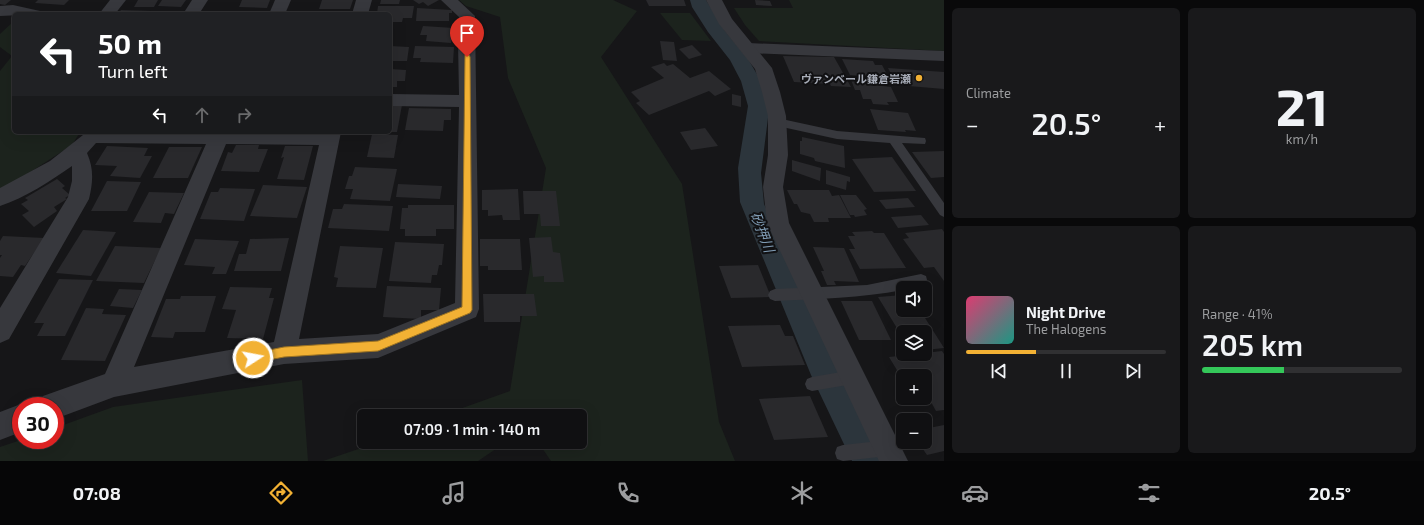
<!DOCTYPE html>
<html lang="en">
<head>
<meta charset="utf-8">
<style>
  body { margin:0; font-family:"Exo 2","Noto Sans JP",sans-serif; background:#19191b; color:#f1f3f6; height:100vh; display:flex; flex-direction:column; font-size:15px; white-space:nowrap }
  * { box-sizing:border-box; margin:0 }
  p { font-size:13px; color:#9c9d9f }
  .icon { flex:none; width:22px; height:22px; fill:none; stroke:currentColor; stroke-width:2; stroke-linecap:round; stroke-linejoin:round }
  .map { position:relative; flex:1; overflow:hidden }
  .panel { display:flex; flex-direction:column; gap:8px; padding:8px; background:#09090a; width:480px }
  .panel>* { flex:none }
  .banner { position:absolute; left:12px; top:12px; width:380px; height:122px; border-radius:6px; box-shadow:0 4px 16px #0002,0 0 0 1px #303032; background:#202124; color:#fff; overflow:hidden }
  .fabs { position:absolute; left:896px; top:281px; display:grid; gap:8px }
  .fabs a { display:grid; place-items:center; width:36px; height:36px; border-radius:6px; background:#101012; box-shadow:0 4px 16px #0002,0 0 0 1px #303032; font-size:20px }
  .speed { position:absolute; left:12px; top:397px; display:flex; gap:8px; font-size:20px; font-weight:700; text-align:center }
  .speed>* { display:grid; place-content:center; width:52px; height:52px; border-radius:50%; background:#101012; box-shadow:0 4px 16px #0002,0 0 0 1px #303032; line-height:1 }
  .speed .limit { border:6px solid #d22; background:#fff; color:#111 }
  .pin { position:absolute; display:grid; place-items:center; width:34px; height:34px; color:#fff; margin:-41px -17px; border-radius:50% 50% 50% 0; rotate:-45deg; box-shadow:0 0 4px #0007 }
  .pin .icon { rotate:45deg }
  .me { position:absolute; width:44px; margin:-22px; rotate:79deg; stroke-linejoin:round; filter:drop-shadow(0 0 3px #0008) }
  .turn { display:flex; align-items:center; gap:14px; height:84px; padding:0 20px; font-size:18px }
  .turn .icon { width:52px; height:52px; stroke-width:2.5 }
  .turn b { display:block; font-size:28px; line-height:34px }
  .lanes { display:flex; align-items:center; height:38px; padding:0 20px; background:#0003; justify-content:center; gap:20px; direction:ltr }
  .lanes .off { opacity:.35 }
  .big { font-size:30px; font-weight:600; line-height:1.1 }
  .panel .card { flex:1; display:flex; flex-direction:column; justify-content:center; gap:6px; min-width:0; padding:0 14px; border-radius:6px; background:#19191b }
  .panel .dial { align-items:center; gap:0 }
  .dial b { font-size:52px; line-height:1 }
  .song { display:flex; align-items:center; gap:12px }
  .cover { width:48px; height:48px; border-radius:6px; background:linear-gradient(135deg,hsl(340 70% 55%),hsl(170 70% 35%)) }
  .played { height:4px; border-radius:2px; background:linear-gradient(90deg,#f2b134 35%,#303032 35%) }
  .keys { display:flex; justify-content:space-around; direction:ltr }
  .heat { display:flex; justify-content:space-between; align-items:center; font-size:22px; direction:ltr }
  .charge { height:6px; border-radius:3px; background:linear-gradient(90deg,#34c759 41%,#303032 0) }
  .panel .tiles { flex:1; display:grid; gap:8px; grid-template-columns:repeat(2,1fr) }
  .trip { position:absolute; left:357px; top:409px; width:230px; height:40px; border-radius:6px; background:#101012; box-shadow:0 4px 16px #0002,0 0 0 1px #303032; font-weight:600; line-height:40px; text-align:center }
  .tabs { display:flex; height:64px; justify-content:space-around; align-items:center; background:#060607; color:#9c9d9f }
  .tabs .icon { width:28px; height:28px }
  .tabs .on { color:#f2b134 }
  .tabs b { font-size:18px; color:#f1f3f6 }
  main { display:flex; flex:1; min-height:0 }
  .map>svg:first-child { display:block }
  .green { fill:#1c231d }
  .water { fill:#2c353c }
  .building { fill:#29292c }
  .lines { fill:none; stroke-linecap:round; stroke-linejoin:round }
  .service { fill:#37383d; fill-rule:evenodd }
  .minor { fill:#37383d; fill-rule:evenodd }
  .tertiary { fill:#37383d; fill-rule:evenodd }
  .route { fill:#f2b134; stroke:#9d7322 }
  .poi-dot { fill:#f2b134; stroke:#111113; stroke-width:1.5 }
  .labels { text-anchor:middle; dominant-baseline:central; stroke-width:4; stroke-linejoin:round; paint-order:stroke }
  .far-poi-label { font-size:11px; font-weight:bold; fill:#a8adb8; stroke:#111113; text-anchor:end }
  .water-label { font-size:14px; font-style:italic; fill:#7f9bb3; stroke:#111113 }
</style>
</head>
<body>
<main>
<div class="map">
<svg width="944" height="461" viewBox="0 0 944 461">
  <rect width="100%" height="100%" fill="#161618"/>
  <g class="green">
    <polygon points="459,0 613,0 637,11 601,57 682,184 719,422 735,461 551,461 538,442 580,442 580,416 440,416 510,391 546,168 508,78 500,17 466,6"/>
    <polygon points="789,0 944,0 944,51 759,41 745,25 734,8 793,8"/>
    <polygon points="660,13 690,13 711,41 682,40"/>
    <polygon points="14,21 14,132 80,132 72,145 4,189 0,190 0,71 12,56 0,47 0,34"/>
    <polygon points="302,380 308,461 0,461 0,447 21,440 55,440 55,428 113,407"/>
    <polygon points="379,442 506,442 478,461 323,461"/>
  </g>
  <polygon class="water" points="690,0 706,0 725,31 748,59 761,81 769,110 761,173 764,204 838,372 884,461 852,461 811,375 740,202 738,168 748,106 741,81 730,60 708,32 692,7"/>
  <g class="building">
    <polygon points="0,0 11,0 5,5 0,4"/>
    <polygon points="38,0 69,0 64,5 35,3"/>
    <polygon points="138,0 158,0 154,7 134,7"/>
    <polygon points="162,0 186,0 181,7 158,6"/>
    <polygon points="242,0 270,0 267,8 239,7"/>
    <polygon points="322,0 353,0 350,9 319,9"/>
    <polygon points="381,0 400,0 399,4 380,4"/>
    <polygon points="413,0 439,0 428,6 423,2 419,4"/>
    <polygon points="646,0 684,0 686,6 649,6"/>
    <polygon points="755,0 770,1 772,6 756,5"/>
    <polygon points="378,6 414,6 412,18 403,18 402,22 390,22 390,14 377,14"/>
    <polygon points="417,8 452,10 452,13 449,13 449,21 416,21"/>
    <polygon points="121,10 151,11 149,14 118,14"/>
    <polygon points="155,11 181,12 179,14 152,14"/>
    <polygon points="242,12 267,12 266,14 241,14"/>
    <polygon points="423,26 454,28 451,43 426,41 427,35 420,35"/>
    <polygon points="660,41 674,42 677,61 663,60"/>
    <polygon points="692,45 702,55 689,59 679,49"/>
    <polygon points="390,46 409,47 407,61 390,61"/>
    <polygon points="415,46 454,47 453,63 420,62 421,58 413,58"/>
    <polygon points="783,56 834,57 851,87 831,86 830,84 794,82"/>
    <polygon points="842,59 873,61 875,65 882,65 889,78 850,75"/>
    <polygon points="664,63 667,66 673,64 690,78 709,71 731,89 715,96 709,91 649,115 636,103 640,101 631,92 664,78 651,67"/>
    <polygon points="888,68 944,72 944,89 897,85"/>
    <polygon points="390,69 406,70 405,81 397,81 397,87 390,87"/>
    <polygon points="851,80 865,81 866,84 891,87 898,102 887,102 889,105 873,104 871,99 863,99 860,90 855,90"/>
    <polygon points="732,94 741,96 741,107 732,105"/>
    <polygon points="390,105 402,105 397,132 390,132"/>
    <polygon points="409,108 451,109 451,120 444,120 443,131 405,130"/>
    <polygon points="870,109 908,113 916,131 905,130 906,132 878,130"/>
    <polygon points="705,128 718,146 691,150 680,132"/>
    <polygon points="372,134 398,135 394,158 367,157"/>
    <polygon points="802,137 844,146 845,168 815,161 814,158 800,154 800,141 802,141"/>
    <polygon points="236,145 259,145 258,149 268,149 259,172 221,171 228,152 232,153"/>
    <polygon points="107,146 148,148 144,156 152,156 140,178 110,176 117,166 95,165"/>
    <polygon points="285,146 313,146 304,180 277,179 284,157 281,158"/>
    <polygon points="169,147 202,147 188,178 153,178"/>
    <polygon points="944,151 944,177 931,178 912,152"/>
    <polygon points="892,157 916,191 874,192 852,159"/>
    <polygon points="792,160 821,168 820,181 792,171"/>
    <polygon points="355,167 397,169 390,201 350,199 353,189 345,189 349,176 352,176"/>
    <polygon points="826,170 850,177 850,182 847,181 846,190 826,184"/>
    <polygon points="57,179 65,186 62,188 70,195 65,198 67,199 54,207 57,211 34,227 22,215 29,211 21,204 28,200 25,198"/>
    <polygon points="107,181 141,182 127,211 91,211"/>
    <polygon points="398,184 442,186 440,199 396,197"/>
    <polygon points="263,185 307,187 297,218 250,216"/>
    <polygon points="220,188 255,189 244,221 200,219 211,192 218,192"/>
    <polygon points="518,189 520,220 503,220 502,215 488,216 488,210 482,210 482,190"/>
    <polygon points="787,190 829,190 832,196 839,195 851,218 828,218 829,222 814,222 810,214 801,212 797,204 794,204"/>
    <polygon points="523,191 556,191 560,226 541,226 540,214 524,214"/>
    <polygon points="149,192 184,193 174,214 165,213 161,223 133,222"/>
    <polygon points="840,195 856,195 867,209 864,210 867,215 855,217 854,215 850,215"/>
    <polygon points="908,198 915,207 886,209 879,200"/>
    <polygon points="344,204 393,206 389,231 328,228 333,209 342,209"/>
    <polygon points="408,205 454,205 454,229 436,229 436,236 405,236 405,229 400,229 402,208 408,208"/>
    <polygon points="921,215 929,225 898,228 891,217"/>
    <polygon points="942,229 944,232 944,281 934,267 924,268 903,239 909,238 905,233"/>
    <polygon points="83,230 116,232 91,276 56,273"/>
    <polygon points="872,231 874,233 884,233 906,268 860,269 849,249 855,249 848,236 855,236 852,232"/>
    <polygon points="3,236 44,238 25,266 21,265 13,277 0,276 0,258 2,255 0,255 0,241"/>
    <polygon points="551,237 553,252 560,253 564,282 544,282 544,276 533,277 529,238"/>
    <polygon points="289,238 281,271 234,271 239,254 246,254 250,239"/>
    <polygon points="195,239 239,241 226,274 212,274 215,267 184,265"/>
    <polygon points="480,239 520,239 522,270 488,270 488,266 480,266"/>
    <polygon points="395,242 444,244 442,265 439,265 437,275 432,275 431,283 389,281"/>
    <polygon points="115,246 161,248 144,283 96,281"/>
    <polygon points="340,246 383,248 376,288 336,287 338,278 334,277"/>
    <polygon points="813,247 844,248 859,282 834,281 836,285 827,285 821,271 824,271"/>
    <polygon points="758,265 771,297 731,298 719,266"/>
    <polygon points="59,279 93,280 65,336 37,336 44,323 34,323"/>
    <polygon points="387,286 441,288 439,310 421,310 421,319 383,317"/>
    <polygon points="230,287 272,288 269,298 274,298 263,339 227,338 236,310 222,309"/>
    <polygon points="119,289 142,290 133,308 110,306"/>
    <polygon points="483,294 534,294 537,316 520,316 520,322 484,322"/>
    <polygon points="903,295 903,310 920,310 944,348 925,350 925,332 903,332 903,338 878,297"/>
    <polygon points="181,296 216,296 205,332 175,332 173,338 151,337 166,299 180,299"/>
    <polygon points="841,301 872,301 891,340 859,340"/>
    <polygon points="86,308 104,309 102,314 126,315 105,361 61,360"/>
    <polygon points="780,325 785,336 793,336 805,365 742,367 728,326"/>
    <polygon points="942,351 944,354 944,410 936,411 930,400 916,402 914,398 925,398 925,376 903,376 903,380 889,357"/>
    <polygon points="810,396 828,437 774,440 759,399"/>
    <polygon points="944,425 944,451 927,455 918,442 925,442 925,426 927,426 929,428"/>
  </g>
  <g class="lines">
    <g class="service">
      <polygon points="777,118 837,131 925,138 926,141 925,144 902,143 944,203 944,217 940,215 890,143 837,139 773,125 772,122 773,119"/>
      <path d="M 921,274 L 926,276 L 927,280 L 926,284 L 912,288 L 903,288 L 903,290 C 861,298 818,299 775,301 L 770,299 L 768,295 L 770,291 L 775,289 L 867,285 Z"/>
      <polygon points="853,370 858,372 860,377 858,382 853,384 812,391 807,389 805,384 807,379 812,377"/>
      <polygon points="888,440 894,442 896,448 894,454 888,456 843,461 837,459 835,453 837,447 843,445"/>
    </g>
    <g class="minor">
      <polygon points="110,0 126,0 115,14 99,14"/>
      <polygon points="192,0 208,0 199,14 183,14"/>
      <polygon points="275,0 291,0 285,14 269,14"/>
      <polygon points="356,0 372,0 368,14 352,14"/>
      <path d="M 441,0 L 458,0 L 475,16 L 479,309 L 476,317 L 378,358 L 284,364 L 114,397 L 55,419 L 55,406 L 39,406 L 43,396 L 105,374 L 206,144 L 96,143 L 87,153 C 94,169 93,182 89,199 L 9,339 L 0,343 L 0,308 L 68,197 L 72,181 L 72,166 C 50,181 25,198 0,206 L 0,188 L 50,161 L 83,135 L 85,132 L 341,132 L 299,339 L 378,334 L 455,303 L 459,107 L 390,106 L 390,94 L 459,95 L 458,42 L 459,17 ZM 226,144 L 319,145 L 274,342 L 134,367 Z"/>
      <polygon points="13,5 40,11 43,14 0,16 0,6"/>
      <polygon points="748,43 944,51 944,61 748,53 742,52 740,48 742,44"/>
      <polygon points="21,404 25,406 21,406 21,432 0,440 0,412"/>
    </g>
    <polygon class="tertiary" points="706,0 722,0 732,19 772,68 780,92 786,116 788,155 783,187 789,223 908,461 879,461 767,223 763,187 768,155 768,116 762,92 755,69 719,24"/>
  </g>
  <polygon class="route" points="465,55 469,55 470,57 472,310 470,313 378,351 284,357 253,363 249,361 248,358 249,354 284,347 378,341 462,307"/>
  <circle class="poi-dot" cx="919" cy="78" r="4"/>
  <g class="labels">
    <g class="far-poi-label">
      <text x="911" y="78">ヴァンベール鎌倉岩瀬</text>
    </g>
    <g class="water-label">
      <text transform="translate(763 232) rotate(69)">砂押川</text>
    </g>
  </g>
</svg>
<div class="fabs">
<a><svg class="icon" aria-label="sound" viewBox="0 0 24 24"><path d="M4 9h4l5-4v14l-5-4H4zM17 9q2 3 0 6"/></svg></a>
<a><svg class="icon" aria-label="layers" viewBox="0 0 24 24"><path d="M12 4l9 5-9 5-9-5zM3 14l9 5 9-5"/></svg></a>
<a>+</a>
<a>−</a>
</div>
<div class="speed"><div class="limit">30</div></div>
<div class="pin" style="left:467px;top:57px;background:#d93025"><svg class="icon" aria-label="arrive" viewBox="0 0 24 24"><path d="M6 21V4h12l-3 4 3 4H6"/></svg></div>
<svg class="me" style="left:253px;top:358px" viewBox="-20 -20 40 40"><circle r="17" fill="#f2b134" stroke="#fff" stroke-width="3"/><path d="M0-11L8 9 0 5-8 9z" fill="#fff"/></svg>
<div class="trip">07:09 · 1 min · 140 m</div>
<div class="banner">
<div class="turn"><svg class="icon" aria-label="left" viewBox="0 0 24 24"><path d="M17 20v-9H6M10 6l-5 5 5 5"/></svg><div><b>50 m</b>Turn left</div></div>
<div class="lanes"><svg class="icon" aria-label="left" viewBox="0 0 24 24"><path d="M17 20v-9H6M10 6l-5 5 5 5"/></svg><svg class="icon off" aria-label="ahead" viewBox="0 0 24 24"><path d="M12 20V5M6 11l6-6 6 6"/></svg><svg class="icon off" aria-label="right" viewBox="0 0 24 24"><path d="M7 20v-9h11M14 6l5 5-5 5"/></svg></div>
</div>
</div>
<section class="panel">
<div class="tiles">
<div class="card"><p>Climate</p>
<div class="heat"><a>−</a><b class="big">20.5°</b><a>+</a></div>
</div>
<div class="card dial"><b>21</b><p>km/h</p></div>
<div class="card">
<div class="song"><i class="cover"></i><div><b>Night Drive</b><p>The Halogens</p></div></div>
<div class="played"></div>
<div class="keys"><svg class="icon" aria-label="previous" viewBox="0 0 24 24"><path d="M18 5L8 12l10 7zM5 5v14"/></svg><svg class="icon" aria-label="pause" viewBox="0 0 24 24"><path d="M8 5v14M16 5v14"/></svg><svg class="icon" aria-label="next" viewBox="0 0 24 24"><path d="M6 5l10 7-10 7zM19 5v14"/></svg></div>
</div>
<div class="card"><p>Range · 41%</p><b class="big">205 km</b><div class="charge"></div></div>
</div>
</section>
</main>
<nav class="tabs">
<b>07:08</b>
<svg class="icon on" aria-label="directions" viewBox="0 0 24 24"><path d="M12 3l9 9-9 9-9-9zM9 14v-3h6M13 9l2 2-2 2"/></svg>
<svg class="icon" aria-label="music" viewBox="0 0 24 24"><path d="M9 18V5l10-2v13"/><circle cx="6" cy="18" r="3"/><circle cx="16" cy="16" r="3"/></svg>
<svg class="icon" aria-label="phone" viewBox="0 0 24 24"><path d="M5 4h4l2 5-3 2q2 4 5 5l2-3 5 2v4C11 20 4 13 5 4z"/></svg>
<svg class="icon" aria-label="climate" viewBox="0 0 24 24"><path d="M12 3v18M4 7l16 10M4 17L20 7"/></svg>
<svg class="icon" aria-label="car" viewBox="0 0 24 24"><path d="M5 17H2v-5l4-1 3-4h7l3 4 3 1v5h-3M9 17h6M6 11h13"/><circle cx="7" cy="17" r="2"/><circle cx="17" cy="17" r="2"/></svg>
<svg class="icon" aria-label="filters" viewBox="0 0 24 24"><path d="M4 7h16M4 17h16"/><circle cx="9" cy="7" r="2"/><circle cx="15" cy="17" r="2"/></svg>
<b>20.5°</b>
</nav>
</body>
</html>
